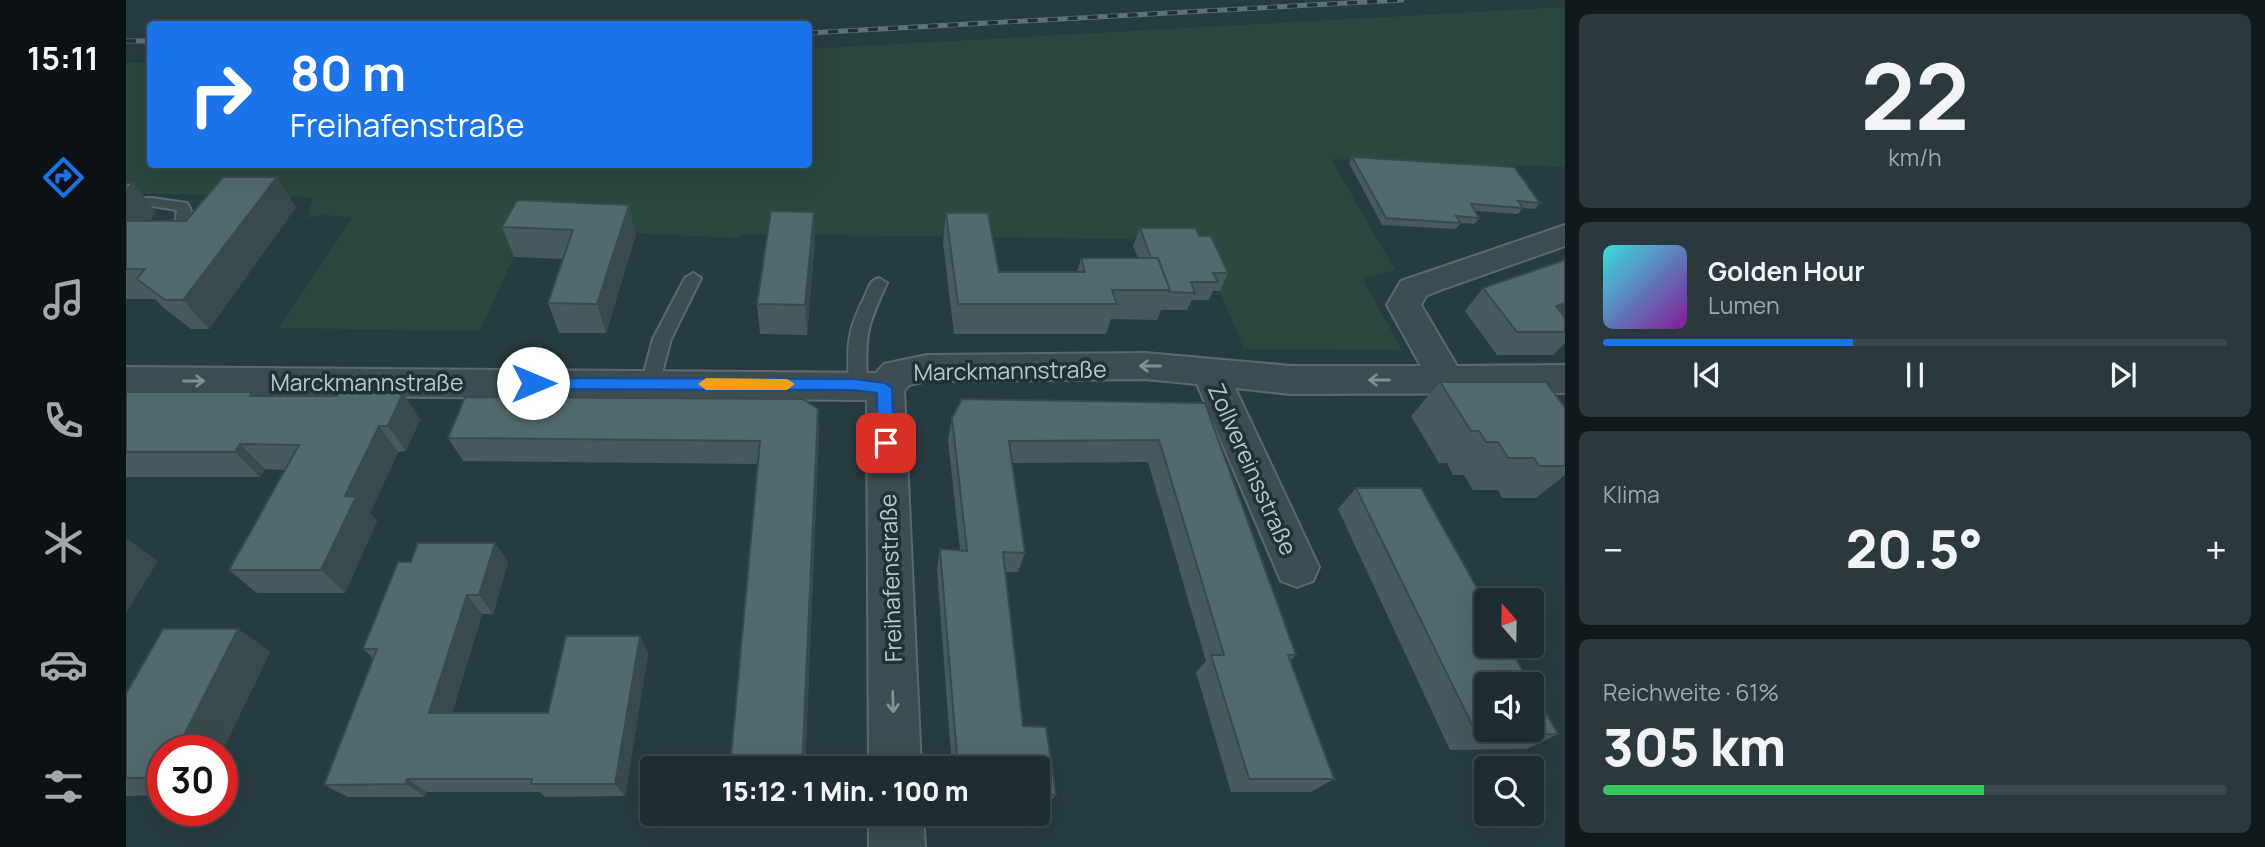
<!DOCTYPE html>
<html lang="de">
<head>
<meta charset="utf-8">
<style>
  body { margin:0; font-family:Manrope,sans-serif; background:#2a393e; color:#f1f3f6; height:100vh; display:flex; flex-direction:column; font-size:26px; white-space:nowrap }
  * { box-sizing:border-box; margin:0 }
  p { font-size:23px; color:#a0a8ac }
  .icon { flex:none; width:38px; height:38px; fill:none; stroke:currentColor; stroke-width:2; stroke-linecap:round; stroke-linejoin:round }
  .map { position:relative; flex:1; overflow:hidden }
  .details { display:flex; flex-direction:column; gap:14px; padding:14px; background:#10191c; width:700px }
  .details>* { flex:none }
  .top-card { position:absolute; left:21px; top:21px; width:665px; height:147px; border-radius:7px; box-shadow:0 7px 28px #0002,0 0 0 2px #3b494d; background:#1a73e8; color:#fff; overflow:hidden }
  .needle { width:46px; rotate:340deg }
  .tools { position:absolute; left:1348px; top:588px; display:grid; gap:14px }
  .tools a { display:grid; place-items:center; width:70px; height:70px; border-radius:7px; background:#1d2d32; box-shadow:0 7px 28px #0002,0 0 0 2px #3b494d; font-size:35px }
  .speed { position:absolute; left:21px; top:735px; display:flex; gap:14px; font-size:35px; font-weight:700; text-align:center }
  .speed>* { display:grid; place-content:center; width:91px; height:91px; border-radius:50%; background:#1d2d32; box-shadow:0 7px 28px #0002,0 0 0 2px #3b494d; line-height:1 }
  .speed .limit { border:10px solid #d22; background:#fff; color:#111 }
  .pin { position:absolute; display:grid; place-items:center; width:60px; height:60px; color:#fff; margin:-30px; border-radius:14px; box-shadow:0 4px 10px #0006 }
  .me { position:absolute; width:77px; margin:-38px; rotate:90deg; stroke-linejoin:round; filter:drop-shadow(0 0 5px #0008) }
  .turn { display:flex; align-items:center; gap:24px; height:147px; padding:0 28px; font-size:32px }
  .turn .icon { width:91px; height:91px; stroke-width:2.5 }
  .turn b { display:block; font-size:49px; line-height:60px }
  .big { font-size:52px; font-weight:800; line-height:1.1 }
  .details .card { flex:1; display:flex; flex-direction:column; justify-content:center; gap:10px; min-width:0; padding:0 24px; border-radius:10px; background:#2a393e }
  .details .dial { align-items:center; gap:0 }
  .dial b { font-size:91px; line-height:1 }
  .song { display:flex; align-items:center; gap:21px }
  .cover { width:84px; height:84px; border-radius:10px; background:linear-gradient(135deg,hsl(180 70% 55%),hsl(290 70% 35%)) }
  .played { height:7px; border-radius:4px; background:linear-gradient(90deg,#1a73e8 40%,#3b494d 40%) }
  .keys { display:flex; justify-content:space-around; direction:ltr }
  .heat { display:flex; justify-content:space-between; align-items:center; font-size:38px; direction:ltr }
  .charge { height:10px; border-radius:5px; background:linear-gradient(90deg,#34c759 61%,#3b494d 0) }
  .trip { position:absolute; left:514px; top:756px; width:410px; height:70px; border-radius:7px; background:#1d2d32; box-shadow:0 7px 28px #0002,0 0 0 2px #3b494d; font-weight:800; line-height:70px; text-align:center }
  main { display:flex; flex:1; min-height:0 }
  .tab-bar { display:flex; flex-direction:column; width:126px; justify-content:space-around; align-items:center; background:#0c1214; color:#a0a8ac }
  .tab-bar .icon { width:49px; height:49px }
  .tab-bar .current { color:#1a73e8 }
  .tab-bar b { font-size:32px; color:#f1f3f6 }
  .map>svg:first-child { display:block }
  .green { fill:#2c473f }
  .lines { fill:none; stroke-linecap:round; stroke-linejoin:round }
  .service-casing { stroke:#596a6f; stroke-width:4 }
  .minor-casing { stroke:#596a6f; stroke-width:4 }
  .service { fill:#3b4d52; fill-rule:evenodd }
  .minor { fill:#3b4d52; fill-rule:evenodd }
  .rail-casing { stroke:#5d7279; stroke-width:5 }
  .rail { stroke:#203237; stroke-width:3.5; stroke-dasharray:10; stroke-linecap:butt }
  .wall { fill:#475a5f }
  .shaded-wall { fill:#394a4e }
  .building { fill:#52696f; stroke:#394a4e; stroke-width:2 }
  .oneway { stroke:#809095 }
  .route { fill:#1a73e8; stroke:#114b97; stroke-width:2 }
  .slow { fill:#f59e0b }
  .labels { text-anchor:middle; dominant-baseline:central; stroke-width:7; stroke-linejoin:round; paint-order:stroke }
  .street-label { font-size:23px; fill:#b8c7cc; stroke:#203237 }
</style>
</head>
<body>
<main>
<nav class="tab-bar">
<b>15:11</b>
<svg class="icon current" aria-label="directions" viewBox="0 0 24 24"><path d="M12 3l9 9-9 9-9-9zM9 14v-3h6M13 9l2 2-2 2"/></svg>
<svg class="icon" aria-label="music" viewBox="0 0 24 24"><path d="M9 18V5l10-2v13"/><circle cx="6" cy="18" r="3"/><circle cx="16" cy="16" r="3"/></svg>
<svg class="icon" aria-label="phone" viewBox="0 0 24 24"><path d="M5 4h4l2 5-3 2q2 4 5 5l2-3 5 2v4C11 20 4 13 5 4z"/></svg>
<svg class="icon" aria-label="climate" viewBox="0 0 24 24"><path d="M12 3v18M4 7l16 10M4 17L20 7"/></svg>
<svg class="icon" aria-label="car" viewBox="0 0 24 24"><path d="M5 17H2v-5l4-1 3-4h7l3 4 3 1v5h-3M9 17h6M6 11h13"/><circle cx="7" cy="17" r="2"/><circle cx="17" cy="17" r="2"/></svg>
<svg class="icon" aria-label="filters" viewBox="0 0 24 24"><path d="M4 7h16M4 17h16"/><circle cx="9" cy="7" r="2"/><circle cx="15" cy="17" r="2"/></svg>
</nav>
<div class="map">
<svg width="1439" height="847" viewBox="0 0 1439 847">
  <rect width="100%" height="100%" fill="#273c42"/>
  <polygon class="green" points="1439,7 1439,167 1205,159 1269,270 1236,278 1276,350 1118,349 1072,240 619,234 608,238 401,228 354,331 153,328 227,217 198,215 181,218 187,197 0,193 0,63 24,63 24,164 682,164 683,49"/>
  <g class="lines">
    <g class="service-casing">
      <g id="service">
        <path d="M 26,198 L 61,203 C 72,219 60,231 52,246 L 46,247 L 38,242 L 49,224 L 51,210 L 26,206 L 0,209 L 0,199 Z"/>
        <polygon points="567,273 575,278 545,339 533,384 531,389 517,389 515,384 527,339 559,278"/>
        <path d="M 753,278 L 761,283 C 740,328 739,335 741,385 L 739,390 L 725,390 L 723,385 C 721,344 721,331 740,294 C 743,286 745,280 753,278 Z"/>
      </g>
    </g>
    <g class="minor-casing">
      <g id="minor">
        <polygon points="1439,225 1439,246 1314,290 1300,296 1295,305 1331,366 1439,365 1439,393 1165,394 1109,388 1193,567 1187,581 1171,587 1155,581 1071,384 1019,379 801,381 783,385 778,391 795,768 743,768 741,400 0,395 0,367 750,373 758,364 801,355 1019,353 1165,366 1295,366 1261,305 1275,281"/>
        <polygon points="743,814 797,814 799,847 743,847"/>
      </g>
    </g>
    <use href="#service" class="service"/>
    <use href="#minor" class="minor"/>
    <g class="rail-casing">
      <g id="rail">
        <polyline points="682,33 1276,0"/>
        <polyline points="0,41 24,41"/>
      </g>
    </g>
    <use href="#rail" class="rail"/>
  </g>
  <g class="wall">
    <polygon points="1226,157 1414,203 1409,209 1397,208 1392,214 1349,211 1353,218 1348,224 1335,223 1330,229 1256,225 1223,163"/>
    <polygon points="0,183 30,212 23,221 60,221 170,207 83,329 65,329 38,308 29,299 0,299"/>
    <polygon points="391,200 510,234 480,333 433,333 422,303 437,259 388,257 376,227"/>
    <polygon points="688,212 689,241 681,335 634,334 631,304"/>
    <polygon points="820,213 873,272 951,272 955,258 1012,258 1007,246 1014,228 1073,236 1102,273 1094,291 1087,291 1083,300 1066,300 1061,310 1035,310 1031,320 985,319 980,334 828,334 817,243"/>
    <polygon points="1439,260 1439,343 1427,355 1371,355 1339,311 1357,288"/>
    <polygon points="1314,382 1439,408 1439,475 1410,498 1376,498 1372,490 1347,490 1338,475 1327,475 1321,463 1313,463 1285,416"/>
    <polygon points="0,392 126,392 130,396 294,419 280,451 272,452 244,513 251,521 219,593 131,593 103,570 159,470 139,469 134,477 0,477"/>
    <polygon points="1079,403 1170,655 1164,661 1208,779 1185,792 1105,792 1070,672 1080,661 1022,462 886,463 899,553 892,572 879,572 897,726 930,795 920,807 912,807 912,768 826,768 811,569 814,549 834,550 822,440 826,418"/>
    <polygon points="692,409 693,432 679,768 604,768 632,464 337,461 322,438"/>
    <polygon points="1230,488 1432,734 1401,749 1324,750 1212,509"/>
    <polygon points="369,543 382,562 367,614 356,614 326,713 422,713 514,636 522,653 499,796 419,797 413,792 301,792 299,797 222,797 198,785 247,658 237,649 285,562"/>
    <polygon points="112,629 144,652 96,751 37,751 37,795 0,796 0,694"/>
  </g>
  <g class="shaded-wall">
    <polygon points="151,177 170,207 83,329 57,300"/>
    <polygon points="7,183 30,212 0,246 0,190"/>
    <polygon points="503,205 510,234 480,333 471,304"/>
    <polygon points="688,212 689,241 681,335 679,305"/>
    <polygon points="1439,303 1439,319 1430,306"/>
    <polygon points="277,393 294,419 280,451 262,426"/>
    <polygon points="692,409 693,432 679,768 676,768"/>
    <polygon points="253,426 272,452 244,513 251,521 219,593 195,570 219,496"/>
    <polygon points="114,444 139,469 134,477 109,452"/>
    <polygon points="0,538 32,561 0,613"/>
    <polygon points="369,543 382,562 367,614 353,595"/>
    <polygon points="341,595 356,614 321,729 303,713"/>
    <polygon points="112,629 144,652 96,751 50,751"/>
    <polygon points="514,636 522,653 499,796 489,784"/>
    <polygon points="281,779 301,792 299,797 280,784"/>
  </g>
  <g class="building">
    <polygon points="1226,157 1388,167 1414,203 1392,201 1397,208 1345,204 1353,218 1330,216 1335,223 1260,218"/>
    <polygon points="97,177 151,177 57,300 39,300 11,279 19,269 0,269 0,221 60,221"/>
    <polygon points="0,183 7,183 0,190"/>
    <polygon points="391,200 503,205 471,304 422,303 447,230 376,227"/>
    <polygon points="645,211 688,212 679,305 631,304"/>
    <polygon points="820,213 862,213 873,272 959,272 955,258 1032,258 1044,290 986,290 991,304 832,304"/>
    <polygon points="1014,228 1070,228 1073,236 1085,236 1102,273 1087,273 1092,282 1065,282 1069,293 1043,292 1044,290 1032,258 1025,258"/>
    <polygon points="1439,260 1439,303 1430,306 1439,318 1439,332 1391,332 1357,288"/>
    <polygon points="1314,382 1420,382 1439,408 1439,466 1413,466 1408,458 1382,458 1372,442 1360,442 1353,431 1345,431"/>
    <polygon points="0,392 126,392 124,396 211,396 212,393 277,393 262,426 253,426 219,496 230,497 195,570 103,570 173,445 114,444 109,452 0,452"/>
    <polygon points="339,397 677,399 692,409 676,768 604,768 634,441 322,438"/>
    <polygon points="836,399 1079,403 1170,655 1162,655 1208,779 1123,779 1085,655 1098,655 1033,440 883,441 899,553 877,552 897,726 920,727 930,795 912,795 912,768 832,768 814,549 841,551 826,418"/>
    <polygon points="1230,488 1295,488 1360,604 1360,646 1383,646 1404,684 1360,684 1360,730 1405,730 1405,686 1432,734 1351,735"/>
    <polygon points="292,543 369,543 353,595 341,595 303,713 422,713 440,636 514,636 489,784 405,784 406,779 281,779 280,784 198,785 251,649 237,649 272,562 285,562"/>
    <polygon points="37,629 112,629 50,751 37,751 37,776 35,778 0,778 0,694"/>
  </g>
  <defs><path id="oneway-shaft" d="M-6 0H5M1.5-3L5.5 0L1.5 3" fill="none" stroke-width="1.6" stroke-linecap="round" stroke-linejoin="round" transform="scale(1.75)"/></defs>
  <g class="oneway">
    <use href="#oneway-shaft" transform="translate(1024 366) rotate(-180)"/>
    <use href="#oneway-shaft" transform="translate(1253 380) rotate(180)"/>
    <use href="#oneway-shaft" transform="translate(68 381)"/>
    <use href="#oneway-shaft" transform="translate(767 702) rotate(88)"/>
  </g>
  <polygon class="route" points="407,378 727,379 759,383 766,388 768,443 760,449 752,443 751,393 727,390 407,389 399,383"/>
  <polygon class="slow" points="580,378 661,379 669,384 661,390 580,390 572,384"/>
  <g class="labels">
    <g class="street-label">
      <text transform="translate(884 370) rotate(-1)">Marckmannstraße</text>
      <text x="241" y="382">Marckmannstraße</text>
      <text transform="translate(1127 469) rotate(66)">Zollvereinsstraße</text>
      <text transform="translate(764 578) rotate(-92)">Freihafenstraße</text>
    </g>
  </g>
</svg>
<div class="tools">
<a><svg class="needle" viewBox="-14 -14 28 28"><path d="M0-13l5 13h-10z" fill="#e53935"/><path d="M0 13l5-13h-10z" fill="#a0a8ac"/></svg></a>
<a><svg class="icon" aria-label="sound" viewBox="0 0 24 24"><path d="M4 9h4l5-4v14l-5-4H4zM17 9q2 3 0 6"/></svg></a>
<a><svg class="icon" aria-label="search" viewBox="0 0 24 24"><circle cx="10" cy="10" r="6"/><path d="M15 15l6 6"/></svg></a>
</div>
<div class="speed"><div class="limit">30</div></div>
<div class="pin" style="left:760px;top:443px;background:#d93025"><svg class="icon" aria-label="arrive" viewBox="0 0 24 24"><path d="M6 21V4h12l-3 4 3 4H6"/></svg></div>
<svg class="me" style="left:407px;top:383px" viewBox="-20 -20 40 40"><circle r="19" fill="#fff"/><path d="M0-13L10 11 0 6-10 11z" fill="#1a73e8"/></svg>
<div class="trip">15:12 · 1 Min. · 100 m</div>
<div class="top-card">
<div class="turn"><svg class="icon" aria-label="right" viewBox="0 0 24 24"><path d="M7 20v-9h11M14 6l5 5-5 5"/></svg><div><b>80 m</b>Freihafenstraße</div></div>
</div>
</div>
<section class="details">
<div class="card dial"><b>22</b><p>km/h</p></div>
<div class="card">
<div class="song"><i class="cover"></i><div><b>Golden Hour</b><p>Lumen</p></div></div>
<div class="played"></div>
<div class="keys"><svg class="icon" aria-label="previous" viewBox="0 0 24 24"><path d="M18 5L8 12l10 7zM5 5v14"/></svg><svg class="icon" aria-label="pause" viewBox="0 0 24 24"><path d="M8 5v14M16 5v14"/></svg><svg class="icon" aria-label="next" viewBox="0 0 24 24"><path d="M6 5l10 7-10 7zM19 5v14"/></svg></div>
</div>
<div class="card"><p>Klima</p>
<div class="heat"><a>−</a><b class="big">20.5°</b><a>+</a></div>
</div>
<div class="card"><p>Reichweite · 61%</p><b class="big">305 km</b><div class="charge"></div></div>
</section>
</main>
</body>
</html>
